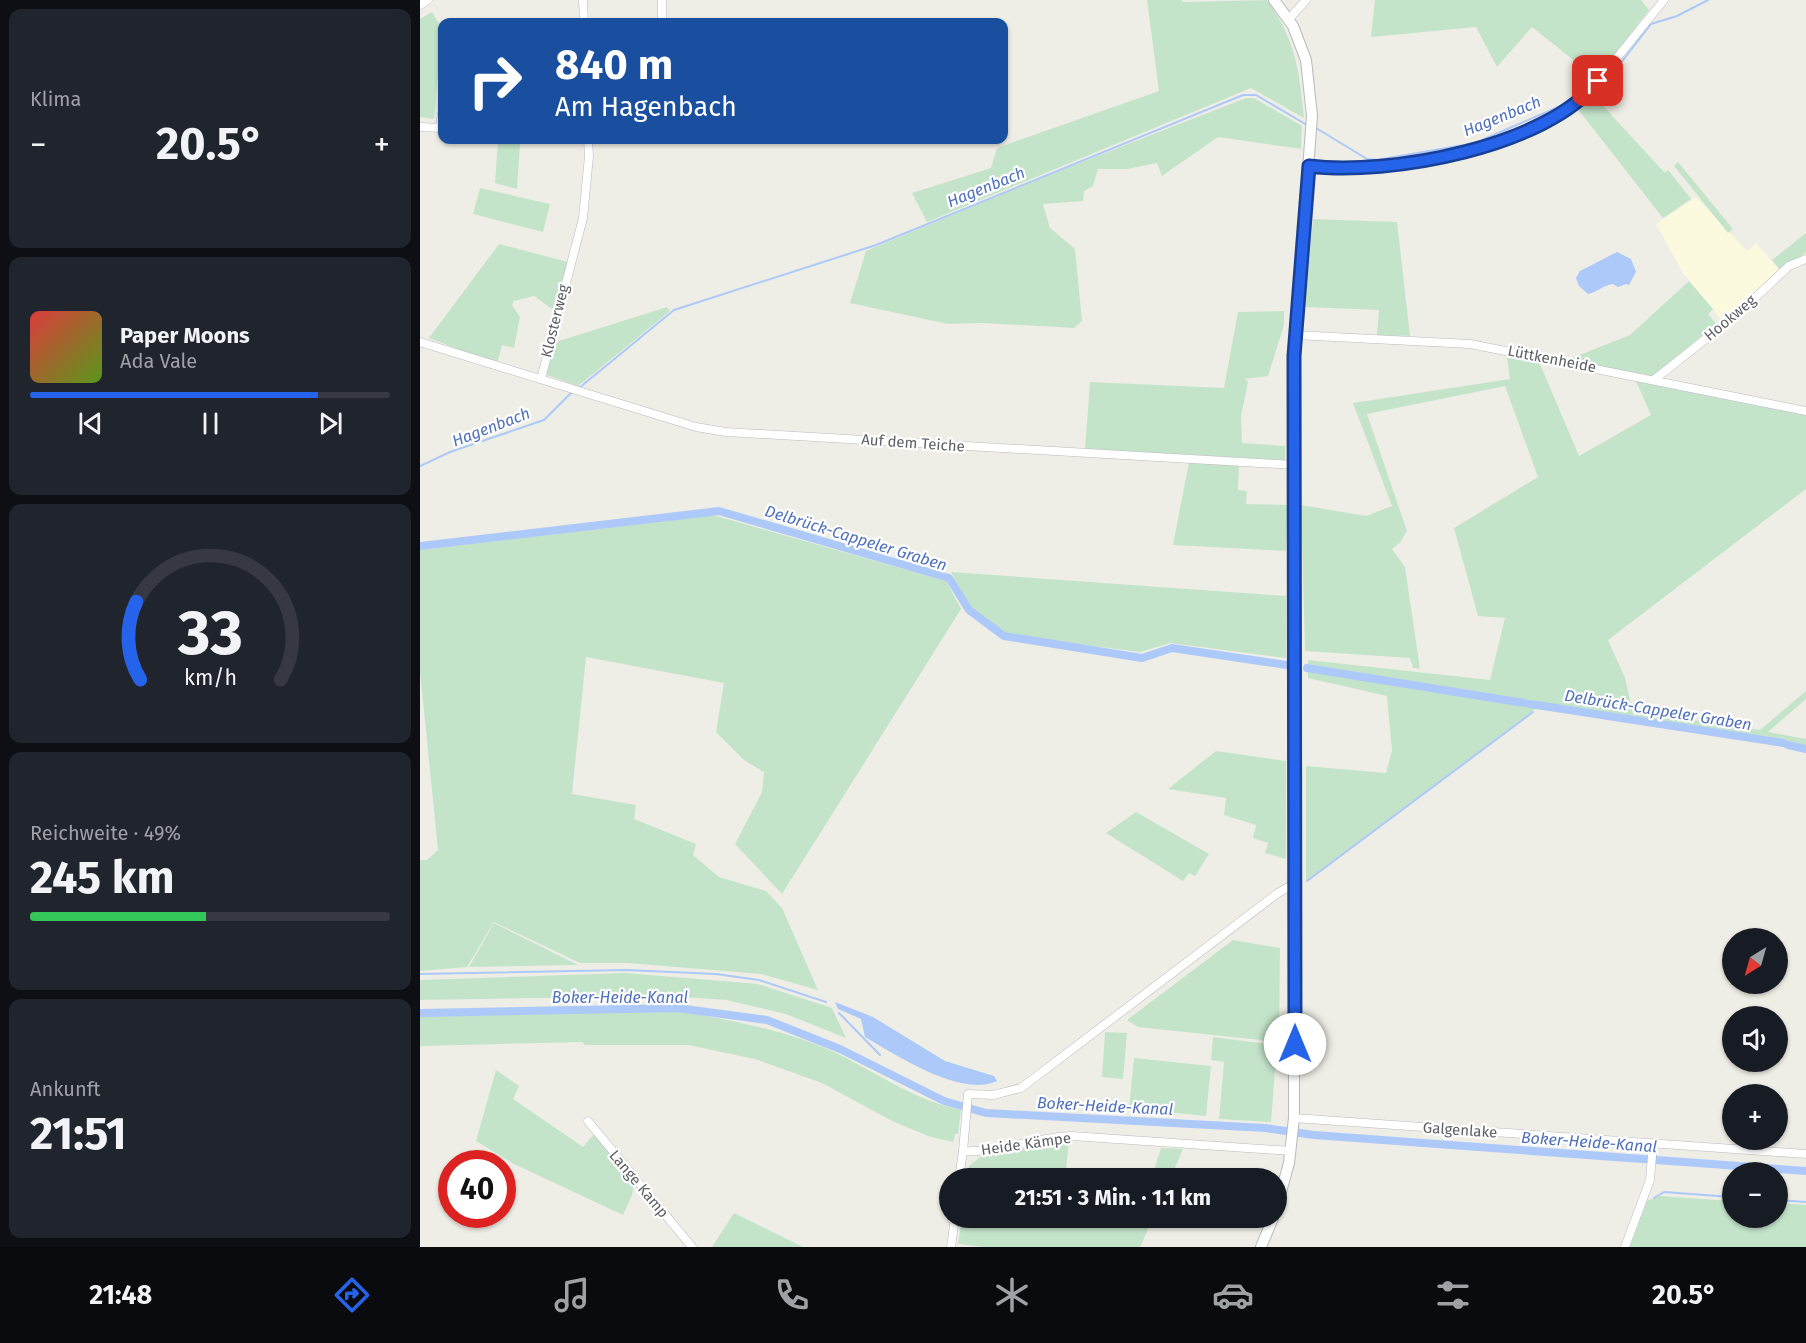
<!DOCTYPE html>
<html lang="de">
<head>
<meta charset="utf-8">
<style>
  body { margin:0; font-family:"Fira Sans",sans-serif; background:#20242c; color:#f1f3f6; height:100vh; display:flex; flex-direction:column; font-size:22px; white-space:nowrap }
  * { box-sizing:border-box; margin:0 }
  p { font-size:20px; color:#9ea1a6 }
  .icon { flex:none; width:33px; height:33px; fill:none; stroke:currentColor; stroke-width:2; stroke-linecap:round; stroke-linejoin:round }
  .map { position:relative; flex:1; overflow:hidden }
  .details { display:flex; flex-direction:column; gap:9px; padding:9px; background:#0d0f14; width:420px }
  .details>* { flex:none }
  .hud { position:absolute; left:18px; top:18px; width:570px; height:126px; border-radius:12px; box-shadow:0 2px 4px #0004; background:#1a4fa0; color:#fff; overflow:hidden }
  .needle { width:39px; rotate:217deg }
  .controls { position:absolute; left:1302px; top:928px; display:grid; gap:12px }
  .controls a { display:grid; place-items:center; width:66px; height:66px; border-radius:50%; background:#171b24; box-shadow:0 2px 4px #0004; font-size:30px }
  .speed { position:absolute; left:18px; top:1150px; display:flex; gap:12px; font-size:30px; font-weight:700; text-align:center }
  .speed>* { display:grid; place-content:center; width:78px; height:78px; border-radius:50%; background:#171b24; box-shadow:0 2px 4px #0004; line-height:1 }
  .speed .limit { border:9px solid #d22; background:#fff; color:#111 }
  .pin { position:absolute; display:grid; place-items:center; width:51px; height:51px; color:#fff; margin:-26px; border-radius:12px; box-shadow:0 3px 9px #0006 }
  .me { position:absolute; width:66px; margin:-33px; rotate:0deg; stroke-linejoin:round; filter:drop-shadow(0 0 4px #0008) }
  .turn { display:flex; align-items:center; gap:21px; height:126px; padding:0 18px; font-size:27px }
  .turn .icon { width:78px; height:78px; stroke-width:2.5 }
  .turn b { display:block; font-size:42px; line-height:51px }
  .big { font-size:45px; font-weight:700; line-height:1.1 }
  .details .card { flex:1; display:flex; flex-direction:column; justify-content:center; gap:9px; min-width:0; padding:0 21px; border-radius:12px; background:#20242c }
  .details .dial { align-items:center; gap:0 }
  .dial svg { height:156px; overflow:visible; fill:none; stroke:#363941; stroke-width:7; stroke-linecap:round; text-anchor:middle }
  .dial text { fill:#f1f3f6; stroke:none }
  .song { display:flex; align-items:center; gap:18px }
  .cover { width:72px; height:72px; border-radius:9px; background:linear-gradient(135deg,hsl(0 70% 55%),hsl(90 70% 35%)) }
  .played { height:6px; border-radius:3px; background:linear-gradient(90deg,#2563eb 80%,#363941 80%) }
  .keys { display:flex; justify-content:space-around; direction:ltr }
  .heat { display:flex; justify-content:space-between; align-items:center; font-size:33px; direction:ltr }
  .charge { height:9px; border-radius:4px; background:linear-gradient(90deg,#34c759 49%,#363941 0) }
  .trip { position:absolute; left:519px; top:1168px; width:348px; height:60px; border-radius:30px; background:#171b24; box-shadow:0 2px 4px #0004; font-weight:700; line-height:60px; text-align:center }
  .dock { display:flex; height:96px; justify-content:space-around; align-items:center; background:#090b0e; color:#9ea1a6 }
  .dock .icon { width:42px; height:42px }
  .dock .on { color:#2563eb }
  .dock b { font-size:27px; color:#f1f3f6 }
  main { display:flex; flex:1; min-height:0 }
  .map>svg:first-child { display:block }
  .commercial { fill:#fcfade }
  .green { fill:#c4e4ca }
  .water { fill:#acc9f9 }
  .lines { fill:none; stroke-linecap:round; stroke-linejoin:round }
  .stream { stroke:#acc9f9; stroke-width:2 }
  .canal { stroke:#acc9f9; stroke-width:8 }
  .street-casing { stroke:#b8b9bf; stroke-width:9 }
  .secondary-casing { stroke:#b7b9be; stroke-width:12 }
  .street { stroke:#fff; stroke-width:8 }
  .secondary { stroke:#fff; stroke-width:10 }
  .route-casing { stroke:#184099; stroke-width:15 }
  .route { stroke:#2563eb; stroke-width:10 }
  .labels { text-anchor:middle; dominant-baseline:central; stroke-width:4.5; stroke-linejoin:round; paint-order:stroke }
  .street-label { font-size:15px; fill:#5d5f65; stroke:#fff }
  .water-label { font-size:16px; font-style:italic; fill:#4f70bc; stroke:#fff }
</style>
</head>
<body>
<main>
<section class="details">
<div class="card"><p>Klima</p>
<div class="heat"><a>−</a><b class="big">20.5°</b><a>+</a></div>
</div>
<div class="card">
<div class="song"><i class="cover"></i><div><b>Paper Moons</b><p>Ada Vale</p></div></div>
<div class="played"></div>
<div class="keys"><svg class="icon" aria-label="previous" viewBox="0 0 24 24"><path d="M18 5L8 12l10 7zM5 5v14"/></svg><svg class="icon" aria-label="pause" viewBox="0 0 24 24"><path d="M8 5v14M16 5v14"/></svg><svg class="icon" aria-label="next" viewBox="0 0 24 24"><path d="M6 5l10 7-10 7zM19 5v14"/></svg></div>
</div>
<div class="card dial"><svg viewBox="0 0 100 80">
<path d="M14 69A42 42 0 1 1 86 69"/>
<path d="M14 69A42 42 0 0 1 12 29" stroke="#2563eb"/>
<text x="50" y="56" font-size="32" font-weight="700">33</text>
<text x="50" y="72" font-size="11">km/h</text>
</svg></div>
<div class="card"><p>Reichweite · 49%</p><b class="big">245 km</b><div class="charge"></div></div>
<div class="card"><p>Ankunft</p><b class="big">21:51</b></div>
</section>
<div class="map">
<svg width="1386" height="1247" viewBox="0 0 1386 1247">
  <rect width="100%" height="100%" fill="#efeee6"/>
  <polygon class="commercial" points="1276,197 1327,251 1336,243 1360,271 1301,319 1263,273 1236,224"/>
  <g class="green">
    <path d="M 727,0 L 762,0 L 763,2 L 847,0 C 876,41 879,69 884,118 L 831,88 L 507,222 L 492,193 L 571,168 L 577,148 L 739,91 Z"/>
    <polygon points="955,0 1221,0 1229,10 1176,78 1112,27 1077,67 1056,27 951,37"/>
    <polygon points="12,12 22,29 14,119 0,117 0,19"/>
    <polygon points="1171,93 1245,173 1248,170 1271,199 1243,218 1157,108"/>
    <polygon points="826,98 834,98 882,126 881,149 798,137 742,176 737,163 707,169 678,169 673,186 664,191 663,201 623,204 630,228 655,249 662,321 654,328 563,323 528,324 430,303 446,251 618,179"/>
    <polygon points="78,140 96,140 100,144 97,189 75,183"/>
    <polygon points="1258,162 1313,229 1308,233 1254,166"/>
    <polygon points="60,188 130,204 123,232 53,214"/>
    <polygon points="893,219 977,222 990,336 957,335 959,310 885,307"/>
    <polygon points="1386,233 1386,252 1361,271 1352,260"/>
    <polygon points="79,244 148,262 135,311 114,296 94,301 92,305 100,317 94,348 82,345 77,364 9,338"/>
    <polygon points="1269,281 1293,309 1288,314 1296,324 1232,377 1230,383 1386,415 1386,489 1188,640 1205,678 1214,718 1118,703 1113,711 886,881 886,766 966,773 972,751 967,696 888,678 888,660 1070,680 1085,618 1058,616 1034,528 1118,477 1085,386 947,414 987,531 980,543 972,549 985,567 1000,669 993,668 990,658 885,651 881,505 946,516 972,506 933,403 1090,379 1086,351 1117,357 1159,456 1231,415 1212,372 1147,360 1210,335"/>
    <polygon points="247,307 250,311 158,386 127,375 126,369 136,342"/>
    <polygon points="864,311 864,325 848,376 825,379 828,382 821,416 822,443 865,446 865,460 665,449 670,382 804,388 818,312"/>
    <polygon points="769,462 819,464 818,490 827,491 826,504 868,505 866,551 753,545"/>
    <polygon points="289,514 526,581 541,609 362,894 315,844 342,792 344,772 355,779 324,760 296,732 304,683 166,657 152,794 216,805 214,819 276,844 273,855 299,877 346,891 362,908 398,990 341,974 207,963 160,963 74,922 47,967 0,971 0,860 7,860 18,850 0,671 0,550"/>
    <polygon points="531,572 866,596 866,658 750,643 720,652 586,635 549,606"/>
    <polygon points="1386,691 1386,699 1348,732 1386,739 1386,747 1216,718 1214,711 1340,730"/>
    <polygon points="796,751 866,761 866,859 845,853 848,843 833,838 836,825 804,815 806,798 748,789"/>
    <polygon points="716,812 789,854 775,876 769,873 763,881 686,833"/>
    <polygon points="74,923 158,965 49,967"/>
    <polygon points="813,940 860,948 859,1042 718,1027 707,1020"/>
    <polygon points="206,973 338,984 412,1008 426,1038 366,1014 306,1000 250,996 0,1000 0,980"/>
    <path d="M 256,1010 C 311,1021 369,1030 420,1055 C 460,1075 497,1101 541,1110 L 538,1134 L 535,1134 L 533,1142 L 511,1137 L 472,1121 L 402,1083 L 335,1059 L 268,1045 L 165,1045 L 162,1042 L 0,1046 L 0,1015 Z"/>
    <polygon points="685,1032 707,1033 703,1079 682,1077"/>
    <polygon points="793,1037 857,1045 851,1122 799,1119 804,1062 791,1060"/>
    <polygon points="714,1058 791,1066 786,1116 709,1108"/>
    <polygon points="76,1070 99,1086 93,1099 163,1147 174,1134 214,1184 212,1195 203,1215 94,1164 56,1141"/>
    <polygon points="649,1141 645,1179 547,1179 549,1166 560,1157"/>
    <polygon points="741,1148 763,1149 750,1179 731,1179"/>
    <polygon points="1239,1196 1312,1201 1312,1218 1358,1218 1358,1203 1386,1205 1386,1247 1210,1247 1227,1201"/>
    <polygon points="314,1213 383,1247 292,1247"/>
    <polygon points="542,1218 679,1218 716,1226 719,1218 733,1218 720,1247 564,1247 538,1244"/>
  </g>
  <g class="water">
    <path d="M 1197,252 L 1211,259 L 1216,272 L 1209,285 L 1206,284 L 1198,287 L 1193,284 C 1183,285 1178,292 1168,294 L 1159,286 L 1156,278 L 1160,271 Z"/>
    <path d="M 415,1002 L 453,1017 L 525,1061 L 574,1076 L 577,1081 C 541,1098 476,1055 445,1037 L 441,1019 L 418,1009 Z"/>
  </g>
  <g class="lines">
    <g class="stream">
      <polyline points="1176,95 1231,24 1257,16 1288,0"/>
      <polyline points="896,128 947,159 957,160 1055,143 1161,97"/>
      <polyline points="159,388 254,310 456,245 823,95 836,95 887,125"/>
      <polyline points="0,466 30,452 124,420 152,392"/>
      <polyline points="887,881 1113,712"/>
      <polyline points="0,974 206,970 296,974 339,980 406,1002"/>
      <polyline points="419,1013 460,1055"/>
      <polyline points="1234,1198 1244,1192 1312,1197"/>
      <polyline points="1358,1200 1386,1202"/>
    </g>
    <g class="canal">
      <polyline points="0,546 299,511 529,578 549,610 584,636 722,658 752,648 873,666"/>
      <polyline points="887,668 1104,703"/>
      <polyline points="1110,704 1363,743"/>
      <polyline points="1368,745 1386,749"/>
      <polyline points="0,1013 257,1008 347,1020 420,1049 524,1101 566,1113 845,1128 894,1135 1386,1171"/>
    </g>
    <g class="street-casing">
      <g id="street">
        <polyline points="163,0 164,22"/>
        <polyline points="242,0 242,22"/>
        <polyline points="0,5 8,0"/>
        <polyline points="869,19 886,0"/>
        <polyline points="0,127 20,128 22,113"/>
        <polyline points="889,166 950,166 1037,156 1099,133 1156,105 1165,97 1244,0"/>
        <polyline points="875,335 1050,344 1386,411"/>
        <polyline points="0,342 276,427 306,432 874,465"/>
        <polyline points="121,379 163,218 169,156 168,140"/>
        <polyline points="1235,379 1321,311 1369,266 1386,259"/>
        <polyline points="874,1118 1386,1154"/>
        <polyline points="168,1121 272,1247"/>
        <path d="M 871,1151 L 652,1136 C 615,1137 581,1153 543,1151 L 548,1094 L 573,1095 L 601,1088 L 858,893 L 874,884"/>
        <polyline points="539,1179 543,1151"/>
        <polyline points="531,1247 535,1218"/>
        <polyline points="1205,1247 1230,1180 1233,1144"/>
      </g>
    </g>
    <g class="secondary-casing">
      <g id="secondary">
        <polyline points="854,0 873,26 886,60 892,116 874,356 874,1118 869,1163 856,1210"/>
        <polyline points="841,1247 853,1218"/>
      </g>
    </g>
    <use href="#street" class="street"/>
    <use href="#secondary" class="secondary"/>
  </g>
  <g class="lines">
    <g class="route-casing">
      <path id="route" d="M 875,1044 L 874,356 L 889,166 C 969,176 1127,147 1178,81"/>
    </g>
    <use href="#route" class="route"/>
  </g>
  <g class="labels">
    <g class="street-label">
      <text transform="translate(1310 318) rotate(-40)">Hookweg</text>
      <text transform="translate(135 321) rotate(-76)">Klosterweg</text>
      <text transform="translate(1132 359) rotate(11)">Lüttkenheide</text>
      <text transform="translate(493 443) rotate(4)">Auf dem Teiche</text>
      <text transform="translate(1040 1130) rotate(4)">Galgenlake</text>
      <text transform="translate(606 1144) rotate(-8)">Heide Kämpe</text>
      <text transform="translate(219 1184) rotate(50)">Lange Kamp</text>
    </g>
    <g class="water-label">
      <text transform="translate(1082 116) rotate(-22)">Hagenbach</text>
      <text transform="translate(566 187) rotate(-22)">Hagenbach</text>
      <text transform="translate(71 427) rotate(-21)">Hagenbach</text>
      <text transform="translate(436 538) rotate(17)">Delbrück-Cappeler Graben</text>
      <text transform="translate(1238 710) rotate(9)">Delbrück-Cappeler Graben</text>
      <text x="200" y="997">Boker-Heide-Kanal</text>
      <text transform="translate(685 1106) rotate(3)">Boker-Heide-Kanal</text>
      <text transform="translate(1169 1142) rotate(4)">Boker-Heide-Kanal</text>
    </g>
  </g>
</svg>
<div class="controls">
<a><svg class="needle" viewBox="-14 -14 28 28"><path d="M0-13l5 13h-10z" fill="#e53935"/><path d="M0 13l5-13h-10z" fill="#9ea1a6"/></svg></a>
<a><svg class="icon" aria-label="sound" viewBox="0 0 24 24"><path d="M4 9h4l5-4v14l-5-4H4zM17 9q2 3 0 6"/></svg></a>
<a>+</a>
<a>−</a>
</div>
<div class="speed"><div class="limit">40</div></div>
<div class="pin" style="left:1178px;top:81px;background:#d93025"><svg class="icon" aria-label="arrive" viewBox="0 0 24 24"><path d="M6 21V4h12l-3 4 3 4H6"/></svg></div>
<svg class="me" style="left:875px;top:1044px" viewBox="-20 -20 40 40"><circle r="19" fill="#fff"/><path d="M0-13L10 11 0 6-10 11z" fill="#2563eb"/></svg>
<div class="trip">21:51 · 3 Min. · 1.1 km</div>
<div class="hud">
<div class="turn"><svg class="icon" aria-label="right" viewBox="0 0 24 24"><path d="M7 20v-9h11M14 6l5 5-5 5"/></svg><div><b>840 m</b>Am Hagenbach</div></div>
</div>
</div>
</main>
<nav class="dock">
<b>21:48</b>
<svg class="icon on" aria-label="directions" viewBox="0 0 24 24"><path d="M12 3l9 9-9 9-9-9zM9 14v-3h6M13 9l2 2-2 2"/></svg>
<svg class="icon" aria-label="music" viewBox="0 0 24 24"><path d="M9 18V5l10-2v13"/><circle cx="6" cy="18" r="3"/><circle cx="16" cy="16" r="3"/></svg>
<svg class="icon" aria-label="phone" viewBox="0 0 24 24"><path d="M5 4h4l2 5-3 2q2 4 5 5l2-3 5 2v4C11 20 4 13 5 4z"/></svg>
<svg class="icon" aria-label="climate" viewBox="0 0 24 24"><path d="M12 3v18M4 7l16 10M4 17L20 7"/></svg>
<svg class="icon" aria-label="car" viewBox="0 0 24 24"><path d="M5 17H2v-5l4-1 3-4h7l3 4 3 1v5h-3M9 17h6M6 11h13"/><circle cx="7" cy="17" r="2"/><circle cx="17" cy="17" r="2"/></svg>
<svg class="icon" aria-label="filters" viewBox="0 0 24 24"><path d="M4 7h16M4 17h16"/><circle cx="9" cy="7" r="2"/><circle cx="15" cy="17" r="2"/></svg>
<b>20.5°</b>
</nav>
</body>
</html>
